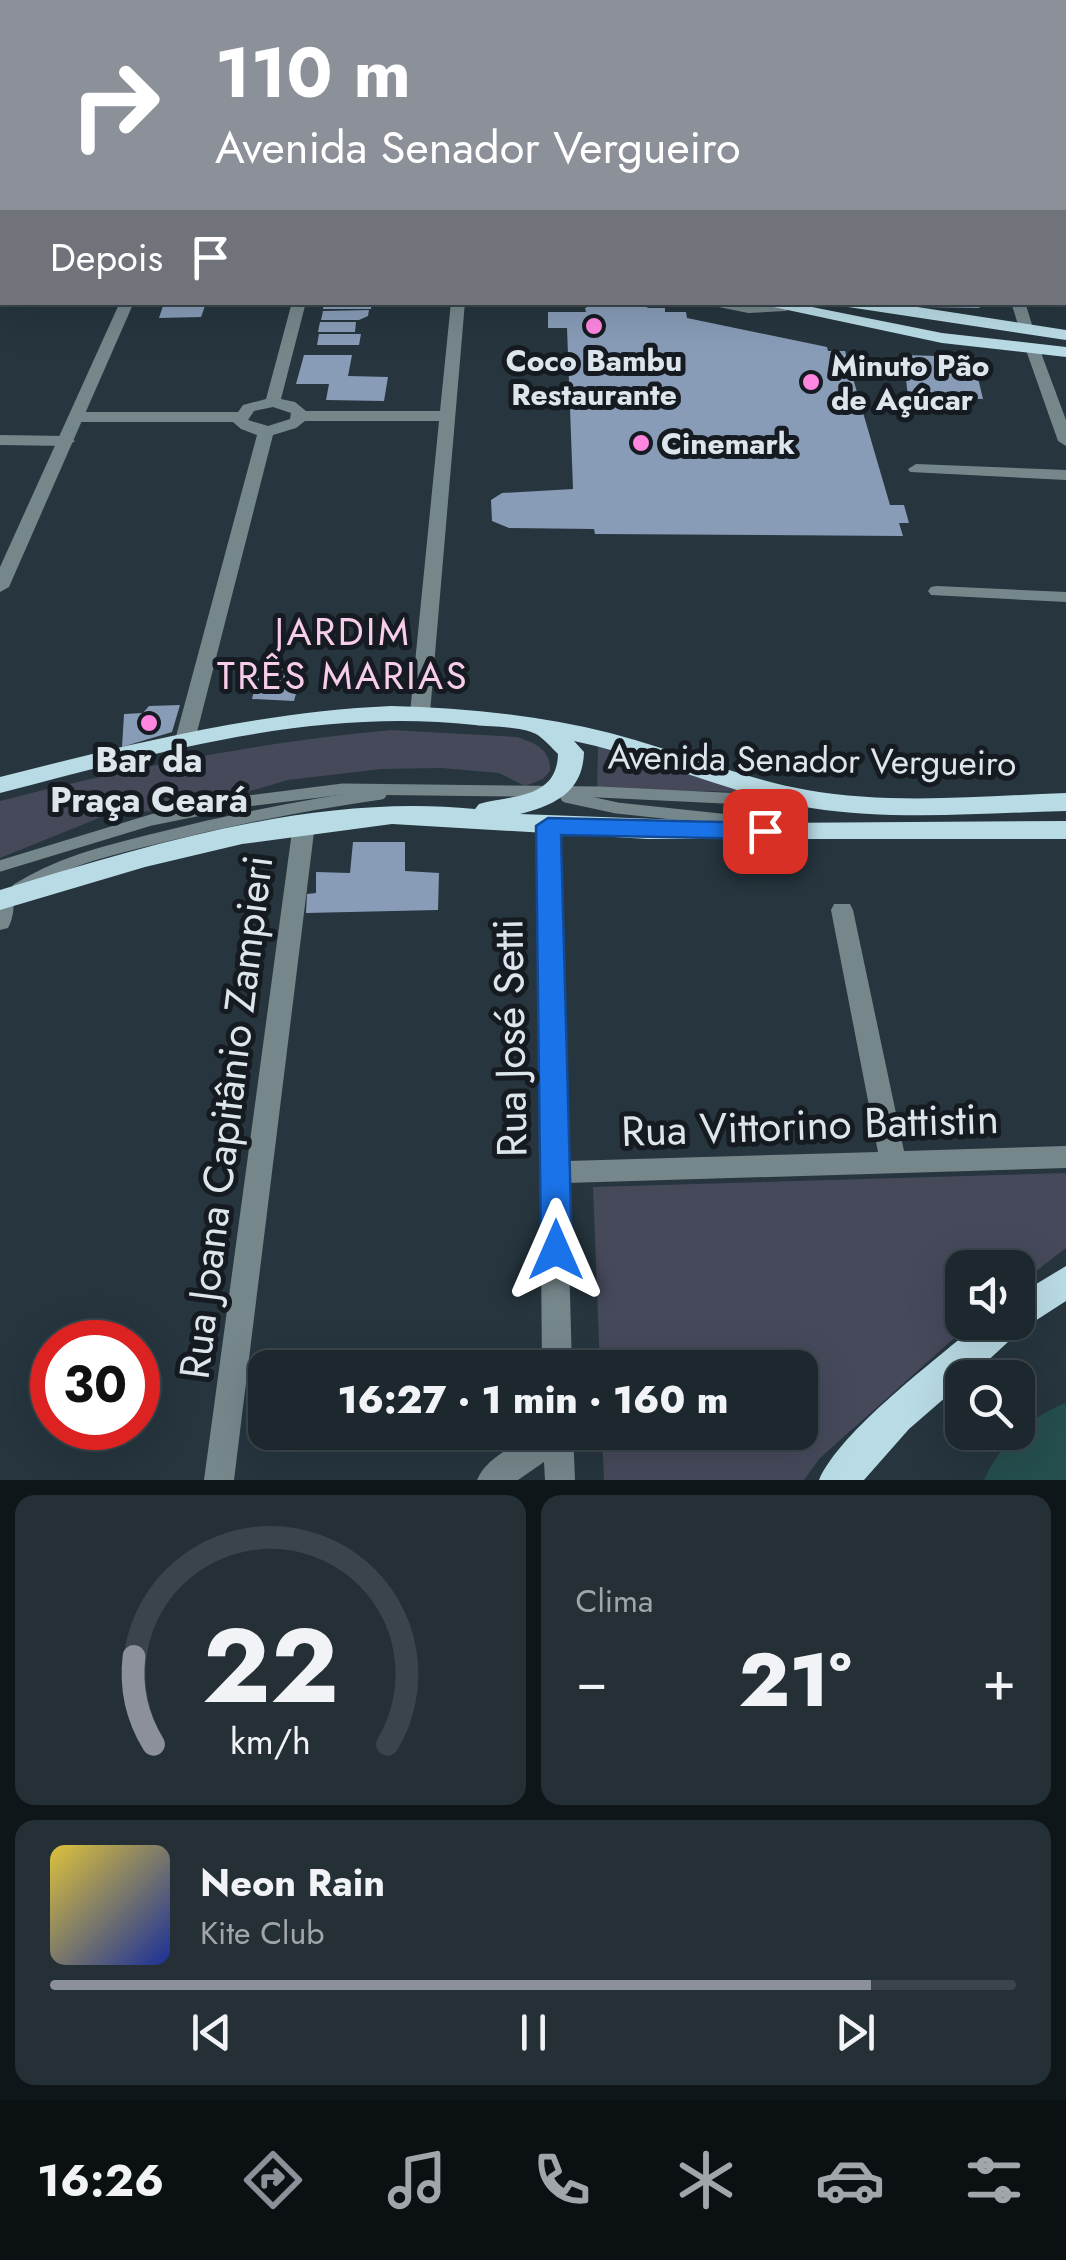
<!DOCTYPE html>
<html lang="pt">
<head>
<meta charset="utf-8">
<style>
  body { margin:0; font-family:Jost,sans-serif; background:#253036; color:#f1f3f6; height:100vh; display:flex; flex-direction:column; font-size:38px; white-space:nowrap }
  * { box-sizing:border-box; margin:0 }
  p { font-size:32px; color:#a0a6aa }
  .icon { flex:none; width:55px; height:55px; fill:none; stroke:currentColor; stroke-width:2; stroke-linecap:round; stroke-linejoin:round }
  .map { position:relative; height:1480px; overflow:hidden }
  .drawer { display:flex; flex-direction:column; gap:15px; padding:15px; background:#0f1619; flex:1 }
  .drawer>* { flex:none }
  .guide { position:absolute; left:0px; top:0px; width:1068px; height:305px; box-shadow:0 10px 40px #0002,0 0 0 2px #3a444a; background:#8c9099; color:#fff; overflow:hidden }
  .fabs { position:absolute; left:945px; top:1250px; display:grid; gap:20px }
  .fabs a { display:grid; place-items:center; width:90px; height:90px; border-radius:20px; background:#1c282e; box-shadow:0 10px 40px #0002,0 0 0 2px #3a444a; font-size:50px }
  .speed { position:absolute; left:30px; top:1320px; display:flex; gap:20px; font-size:50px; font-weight:700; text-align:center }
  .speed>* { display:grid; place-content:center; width:130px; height:130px; border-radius:50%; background:#1c282e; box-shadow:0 10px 40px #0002,0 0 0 2px #3a444a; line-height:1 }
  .speed .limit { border:15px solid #d22; background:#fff; color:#111 }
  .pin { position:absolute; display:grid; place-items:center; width:85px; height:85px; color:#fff; margin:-42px; border-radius:20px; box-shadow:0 5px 15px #0006 }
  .me { position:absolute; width:110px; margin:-55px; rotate:0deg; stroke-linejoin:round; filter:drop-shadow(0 0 8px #0008) }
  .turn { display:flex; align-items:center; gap:35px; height:210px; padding:0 50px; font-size:45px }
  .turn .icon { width:130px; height:130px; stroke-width:2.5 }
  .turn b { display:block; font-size:70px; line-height:85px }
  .then { display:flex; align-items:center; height:95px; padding:0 50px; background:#0003; gap:20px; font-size:38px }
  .big { font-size:75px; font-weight:800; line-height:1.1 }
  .drawer .widget { flex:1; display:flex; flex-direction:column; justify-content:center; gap:15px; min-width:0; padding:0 35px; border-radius:20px; background:#253036 }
  .drawer .dial { align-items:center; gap:0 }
  .dial svg { height:260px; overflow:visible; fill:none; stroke:#3a444a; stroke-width:7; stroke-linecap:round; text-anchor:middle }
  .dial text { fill:#f1f3f6; stroke:none }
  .song { display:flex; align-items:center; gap:30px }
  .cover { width:120px; height:120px; border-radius:15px; background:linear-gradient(135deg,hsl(50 70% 55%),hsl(230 70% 35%)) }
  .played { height:10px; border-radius:5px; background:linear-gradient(90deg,#8c9099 85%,#3a444a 85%) }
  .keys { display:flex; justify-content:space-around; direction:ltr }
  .heat { display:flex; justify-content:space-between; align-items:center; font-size:55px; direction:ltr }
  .drawer .tiles { flex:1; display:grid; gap:15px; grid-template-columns:1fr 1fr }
  .widget:last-child { grid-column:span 2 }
  .trip { position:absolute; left:248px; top:1350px; width:570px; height:100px; border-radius:20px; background:#1c282e; box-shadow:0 10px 40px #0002,0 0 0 2px #3a444a; font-weight:800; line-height:100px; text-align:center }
  .menu { display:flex; height:160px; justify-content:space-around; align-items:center; background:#0b1012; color:#a0a6aa }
  .menu .icon { width:70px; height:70px }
  .menu .on { color:#8c9099 }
  .menu b { font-size:45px; color:#f1f3f6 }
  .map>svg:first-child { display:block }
  .green { fill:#46495a }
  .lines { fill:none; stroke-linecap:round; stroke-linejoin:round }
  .river { fill:#264e4e; fill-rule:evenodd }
  .building { fill:#889cb7 }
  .service-far1 { stroke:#76878b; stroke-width:6 }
  .service { stroke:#76878b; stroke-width:11 }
  .minor { fill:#76878b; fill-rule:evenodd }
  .tertiary { fill:#76878b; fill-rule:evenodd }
  .primary { fill:#b9dbe5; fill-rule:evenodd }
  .route { fill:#1a73e8; stroke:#114b97; stroke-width:2.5 }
  .poi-dot { fill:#fe86e0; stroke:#151b20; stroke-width:4 }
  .labels { text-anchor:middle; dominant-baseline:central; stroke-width:10; stroke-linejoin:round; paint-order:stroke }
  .far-poi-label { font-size:30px; font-weight:bold; fill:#dde6ec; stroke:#151b20; text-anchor:start }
  .poi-label { font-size:35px; font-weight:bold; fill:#dde6ec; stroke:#151b20 }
  .street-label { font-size:35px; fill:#dde6ec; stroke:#151b20 }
  .neighbourhood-label { font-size:38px; letter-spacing:2.5px; fill:#f7cdea; stroke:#151b20 }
  .near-street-label { font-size:42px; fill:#dde6ec; stroke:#151b20 }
</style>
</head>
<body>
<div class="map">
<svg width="1066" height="1480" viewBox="0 0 1066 1480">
  <rect width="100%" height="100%" fill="#26353e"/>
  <g class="green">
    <path d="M 391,730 L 517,737 C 535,743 551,749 550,771 L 543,779 L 525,786 L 499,773 L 441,768 L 381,769 L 288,780 L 199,806 L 104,816 L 0,858 L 0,801 C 128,768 259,742 391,730 Z"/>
    <polygon points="598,747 752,792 597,789"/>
    <polygon points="1066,1173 1066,1248 1018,1285 1018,1268 962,1268 962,1322 971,1323 819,1459 804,1480 604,1480 602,1433 800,1432 800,1368 600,1367 593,1187"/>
  </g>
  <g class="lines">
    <path class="river" d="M 1066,1403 L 1066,1480 L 984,1480 C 1000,1444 1029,1417 1066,1403 Z"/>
  </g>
  <g class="building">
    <polygon points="324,302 372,302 371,309 323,309"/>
    <polygon points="600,302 640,302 648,308 665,308 665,312 686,312 687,318 827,347 828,351 845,351 890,505 904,505 909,523 899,523 903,536 595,534 594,529 509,528 492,521 491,500 502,493 573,489 567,328 548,328 548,312 586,312 585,308"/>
    <polygon points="921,302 984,302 979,308 922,307"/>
    <polygon points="163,306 205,306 201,317 159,318"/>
    <polygon points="369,310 368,316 359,320 321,320 323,311"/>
    <polygon points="320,322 356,322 355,332 318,332"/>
    <polygon points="319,334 361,334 359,345 317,345"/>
    <polygon points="304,355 352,355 348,376 388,377 384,401 326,400 329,384 296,384"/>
    <polygon points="903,355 973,357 983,399 908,396"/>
    <polygon points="261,663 304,665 294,701 252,699"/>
    <polygon points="180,705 172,732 122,747 124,714 143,713 149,706"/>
    <polygon points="353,842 405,842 405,871 439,873 438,910 306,913 307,894 316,893 316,872 350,873"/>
  </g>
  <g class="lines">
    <polyline class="service-far1" points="709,302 749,310 785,308"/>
    <g class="service">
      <polyline points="566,797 617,808 757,823"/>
      <polyline points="0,866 151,820 240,802 343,789 599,792 787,801"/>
      <path d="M 17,889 C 59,862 106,851 154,839 C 229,820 304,805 381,794"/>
    </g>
    <g class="minor">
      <polygon points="571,0 581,0 582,2 573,2"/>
      <polygon points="735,0 1066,0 1066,4 739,2"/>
      <rect x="0" y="47" width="2" height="6"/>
      <rect x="0" y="88" width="2" height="6"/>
      <rect x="1065" y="92" width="1" height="7"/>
      <rect x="1065" y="224" width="1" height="8"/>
      <rect x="0" y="232" width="2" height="8"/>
      <polygon points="0,295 2,295 4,302 0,303"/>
      <path d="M 292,302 L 306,302 L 281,399 L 295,402 L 306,411 L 440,411 L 451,302 L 465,302 L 430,713 L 420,719 L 410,713 L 439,421 L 305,421 L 296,428 L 273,435 L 195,740 L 185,746 L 175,740 L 257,435 L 241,429 L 233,422 L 78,422 L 70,417 L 78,412 L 238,412 L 243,405 L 266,399 ZM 273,407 L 291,413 L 290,419 L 268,426 L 248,420 L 254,411 Z"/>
      <polygon points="1011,302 1025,302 1034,331 1032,334 1020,331"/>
      <polygon points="1033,346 1040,350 1066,420 1066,446 1058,441 1026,350"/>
      <polygon points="0,435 67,436 75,441 67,446 0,445"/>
      <polygon points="916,464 1066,470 1066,480 910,472 908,469"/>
      <polygon points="937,586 1066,592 1066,602 931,595 928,591 931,587"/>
      <polygon points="304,817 315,824 234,1480 204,1480 293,824"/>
      <polygon points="548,819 559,826 567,1161 878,1152 831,910 834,904 850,904 853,910 904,1151 1066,1146 1066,1168 567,1183 572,1368 542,1368 537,826"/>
      <path d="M 3,891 L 11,893 C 16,903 13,919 8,928 L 0,930 L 0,892 Z"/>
      <path d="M 541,1432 L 573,1432 L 575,1480 L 545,1480 L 544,1462 L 518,1480 L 477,1480 C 486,1457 520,1442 541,1432 Z"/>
    </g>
    <polygon class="tertiary" points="120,302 134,302 9,587 0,592 0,567"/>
    <g class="primary">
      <rect x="0" y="155" width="2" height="9"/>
      <polygon points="750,302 787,302 942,333 1066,347 1066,357 942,343"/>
      <polygon points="840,302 885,302 1066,330 1066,340 848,307"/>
      <path d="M 391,706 C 465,708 538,715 610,733 C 676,750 740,778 807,790 C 892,805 981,796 1066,793 L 1066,811 C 982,813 895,821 811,808 C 730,794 654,758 574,741 L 584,752 C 583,792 555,805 520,814 L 767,823 L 1066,821 L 1066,839 L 648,839 L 392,824 L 242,844 L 145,867 L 0,910 L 0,890 C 152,844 315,793 475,809 L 479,804 C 512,795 557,799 558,754 C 552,748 543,738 536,734 C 520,726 492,727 475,725 C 313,707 155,753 0,793 L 0,777 C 130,744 257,712 391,706 Z"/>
      <path d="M 1066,1266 L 1066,1301 L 1021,1330 L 969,1378 L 962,1378 L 962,1383 L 909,1429 L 864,1480 L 819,1480 C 840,1431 937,1359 980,1322 L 1018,1322 L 1018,1295 Z"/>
    </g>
  </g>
  <polygon class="route" points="548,818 765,823 777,831 765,839 561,835 572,1250 568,1260 556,1264 545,1260 541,1250 536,826"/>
  <g class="poi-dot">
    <circle cx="594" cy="326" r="10"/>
    <circle cx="811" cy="382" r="10"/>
    <circle cx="641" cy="443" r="10"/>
    <circle cx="149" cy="723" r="10"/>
  </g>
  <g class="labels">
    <g class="far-poi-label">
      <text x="594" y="360" text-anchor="middle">Coco Bambu<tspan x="594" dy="34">Restaurante</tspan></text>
      <text x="831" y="365">Minuto Pão<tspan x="831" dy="34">de Açúcar</tspan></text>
      <text x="661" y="443">Cinemark</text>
    </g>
    <g class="poi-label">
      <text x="149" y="760">Bar da<tspan x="149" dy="40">Praça Ceará</tspan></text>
    </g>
    <g class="street-label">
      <text transform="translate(812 760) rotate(1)">Avenida Senador Vergueiro</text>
    </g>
    <g class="neighbourhood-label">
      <text x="343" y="631">JARDIM<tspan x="343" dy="44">TRÊS MARIAS</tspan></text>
    </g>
    <g class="near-street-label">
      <text transform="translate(510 1038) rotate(-91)">Rua José Setti</text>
      <text transform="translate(226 1117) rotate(-83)">Rua Joana Capitânio Zampieri</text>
      <text transform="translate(810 1125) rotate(-2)">Rua Vittorino Battistin</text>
    </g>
  </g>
</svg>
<div class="fabs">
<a><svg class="icon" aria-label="sound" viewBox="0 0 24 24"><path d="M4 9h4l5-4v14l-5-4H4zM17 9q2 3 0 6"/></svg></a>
<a><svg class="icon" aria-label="search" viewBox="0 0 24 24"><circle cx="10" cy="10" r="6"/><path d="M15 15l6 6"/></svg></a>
</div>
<div class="speed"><div class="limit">30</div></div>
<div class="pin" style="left:765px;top:831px;background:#d93025"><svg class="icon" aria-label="arrive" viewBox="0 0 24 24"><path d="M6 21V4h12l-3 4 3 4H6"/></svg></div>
<svg class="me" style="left:556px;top:1250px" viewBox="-20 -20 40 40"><path d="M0-17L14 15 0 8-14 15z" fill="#1a73e8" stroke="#fff" stroke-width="4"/></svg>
<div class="trip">16:27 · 1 min · 160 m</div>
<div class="guide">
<div class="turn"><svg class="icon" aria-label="right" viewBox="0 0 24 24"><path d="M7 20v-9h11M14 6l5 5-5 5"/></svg><div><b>110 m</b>Avenida Senador Vergueiro</div></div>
<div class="then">Depois<svg class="icon" aria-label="arrive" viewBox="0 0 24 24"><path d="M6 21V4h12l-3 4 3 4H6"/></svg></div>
</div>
</div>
<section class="drawer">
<div class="tiles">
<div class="widget dial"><svg viewBox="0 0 100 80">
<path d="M14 69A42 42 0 1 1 86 69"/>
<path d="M14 69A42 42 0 0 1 8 42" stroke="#8c9099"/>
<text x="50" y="56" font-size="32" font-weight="700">22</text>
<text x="50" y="72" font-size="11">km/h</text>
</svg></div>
<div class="widget"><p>Clima</p>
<div class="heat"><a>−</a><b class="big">21°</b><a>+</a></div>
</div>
<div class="widget">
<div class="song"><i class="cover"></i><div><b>Neon Rain</b><p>Kite Club</p></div></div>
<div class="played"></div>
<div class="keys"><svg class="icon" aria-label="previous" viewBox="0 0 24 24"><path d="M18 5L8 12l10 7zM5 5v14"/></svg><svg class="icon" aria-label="pause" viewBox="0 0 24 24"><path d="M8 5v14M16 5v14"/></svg><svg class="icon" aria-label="next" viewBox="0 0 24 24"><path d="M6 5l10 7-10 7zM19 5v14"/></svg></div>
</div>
</div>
</section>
<nav class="menu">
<b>16:26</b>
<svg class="icon on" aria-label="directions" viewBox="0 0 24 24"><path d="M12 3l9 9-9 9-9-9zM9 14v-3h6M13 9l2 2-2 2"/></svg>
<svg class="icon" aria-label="music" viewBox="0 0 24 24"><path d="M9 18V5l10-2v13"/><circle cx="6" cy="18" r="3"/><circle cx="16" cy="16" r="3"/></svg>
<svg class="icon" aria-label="phone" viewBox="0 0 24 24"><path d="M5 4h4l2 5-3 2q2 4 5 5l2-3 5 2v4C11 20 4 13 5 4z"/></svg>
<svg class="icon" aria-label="climate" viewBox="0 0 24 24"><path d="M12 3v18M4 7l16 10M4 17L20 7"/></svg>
<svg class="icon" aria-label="car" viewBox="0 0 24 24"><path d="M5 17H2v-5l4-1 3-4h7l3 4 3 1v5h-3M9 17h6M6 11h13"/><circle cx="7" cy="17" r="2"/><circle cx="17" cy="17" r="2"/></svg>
<svg class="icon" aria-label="filters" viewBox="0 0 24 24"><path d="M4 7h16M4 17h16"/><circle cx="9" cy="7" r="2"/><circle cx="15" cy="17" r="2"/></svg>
</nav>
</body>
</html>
